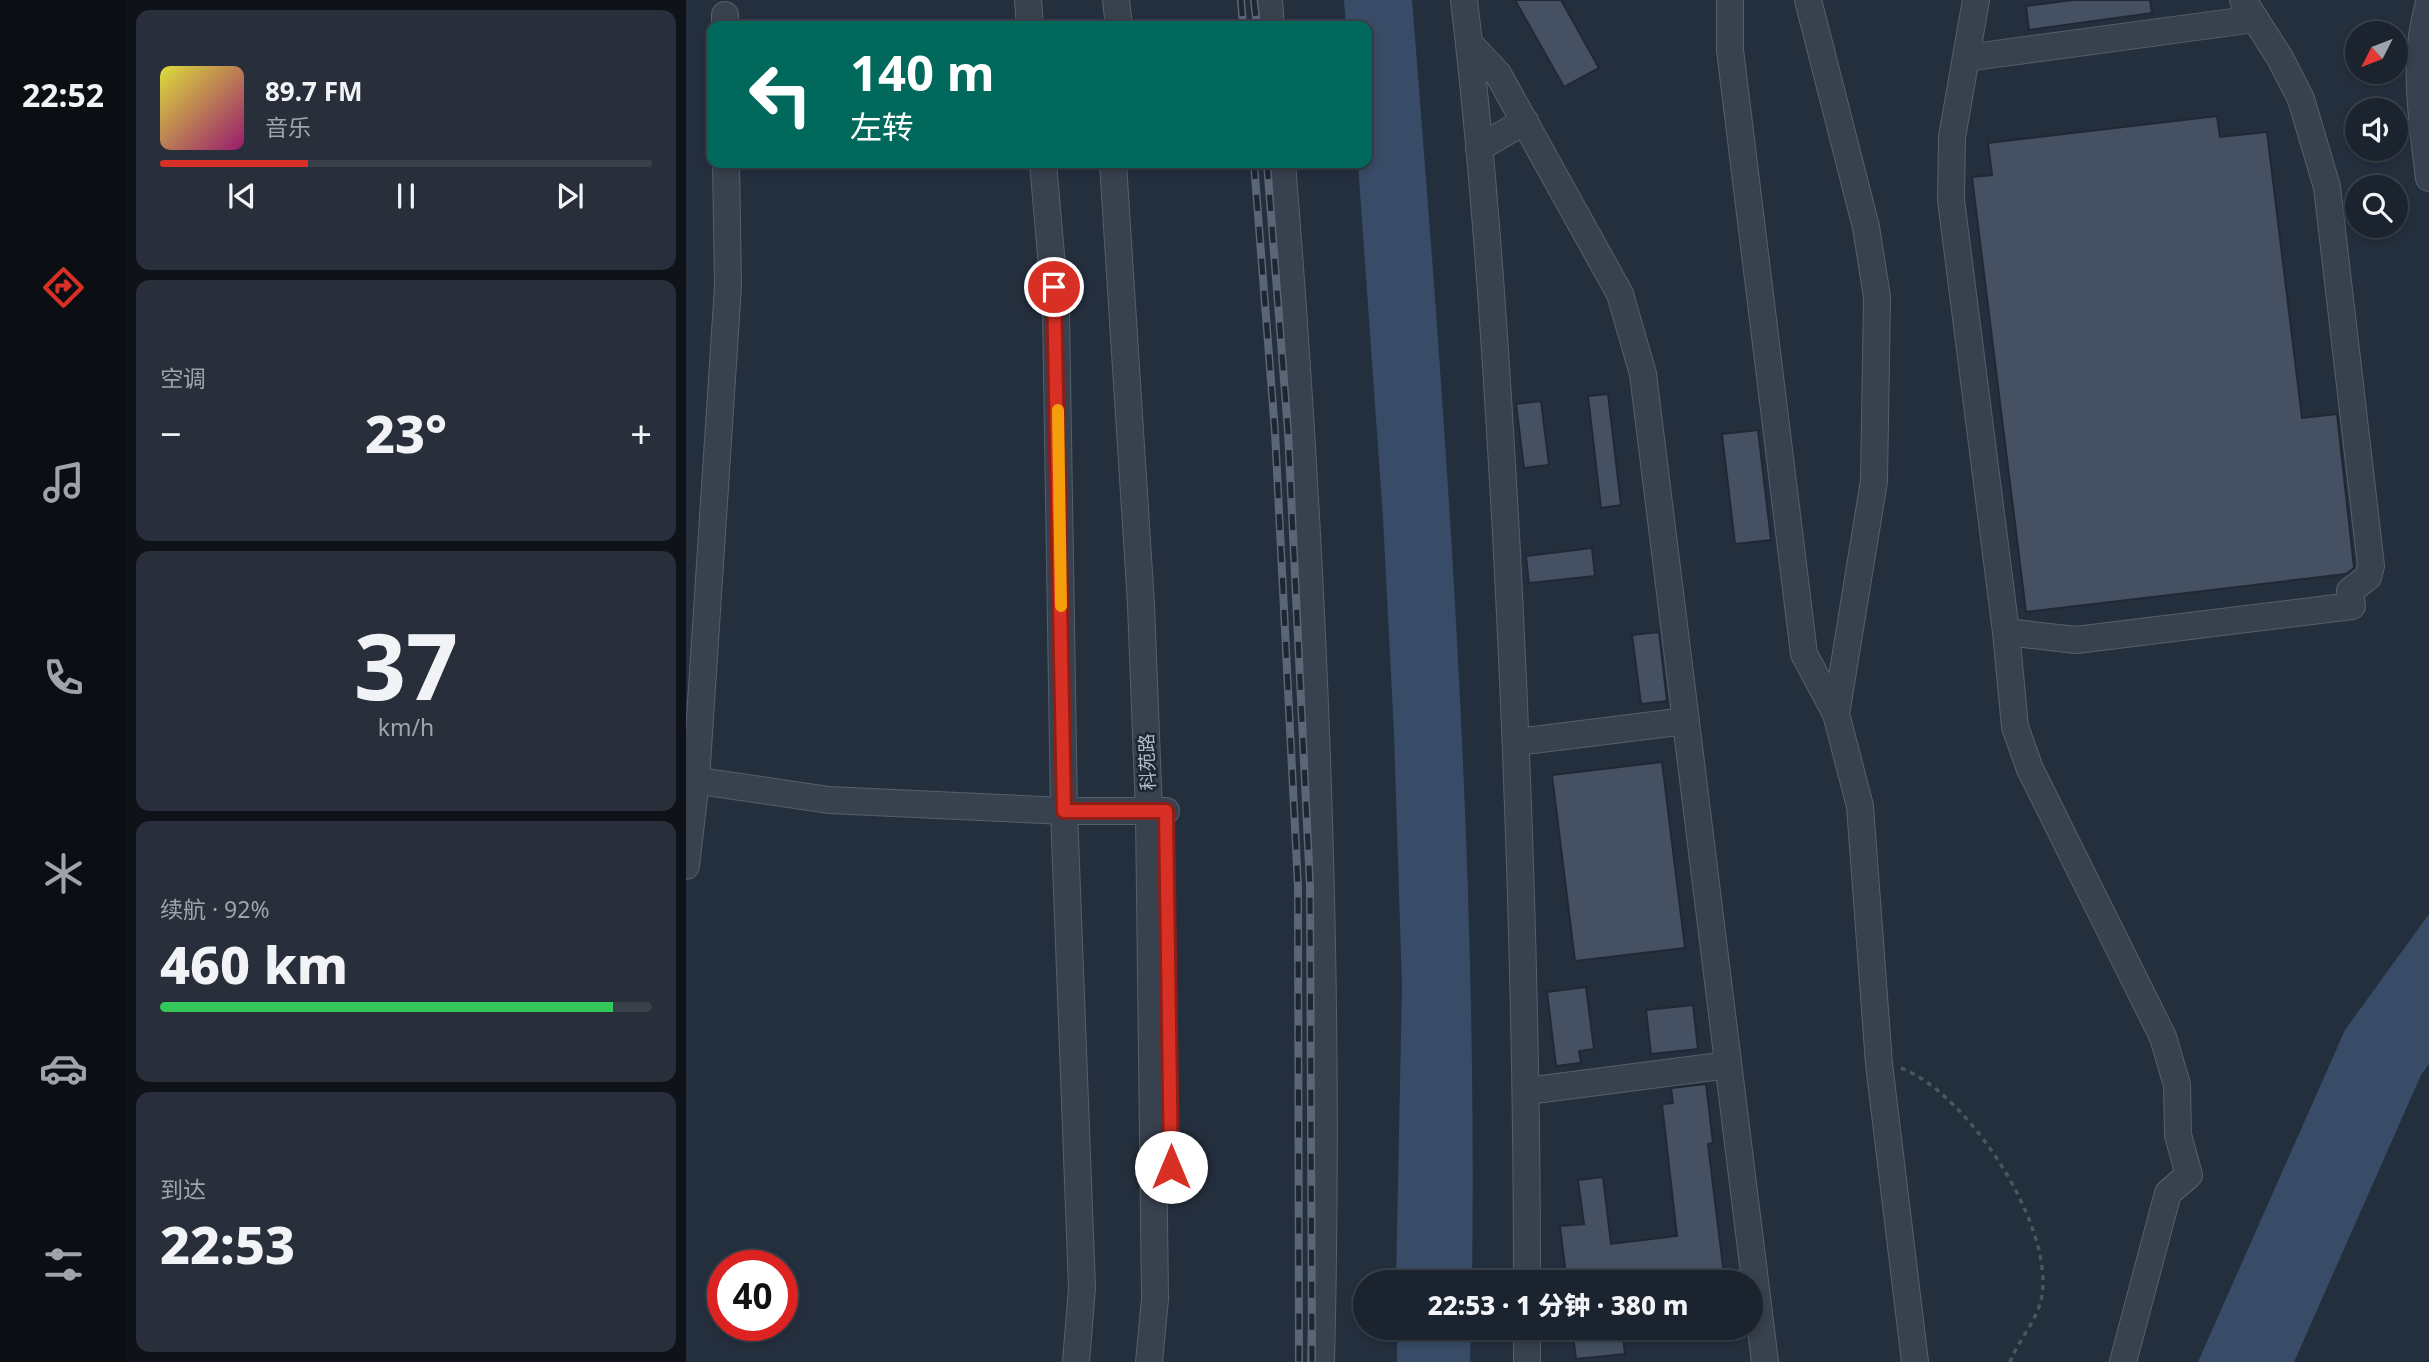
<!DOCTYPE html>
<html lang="zh">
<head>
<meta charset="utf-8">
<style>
  body { margin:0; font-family:"Noto Sans","Noto Sans SC",sans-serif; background:#282f3a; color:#f1f3f6; height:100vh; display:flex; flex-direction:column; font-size:26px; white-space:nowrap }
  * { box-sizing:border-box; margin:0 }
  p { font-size:23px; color:#a0a4aa }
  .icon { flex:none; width:38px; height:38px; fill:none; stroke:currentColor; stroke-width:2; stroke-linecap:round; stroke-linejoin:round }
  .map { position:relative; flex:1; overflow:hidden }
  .panel { display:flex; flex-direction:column; gap:10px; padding:10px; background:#0f1319; width:560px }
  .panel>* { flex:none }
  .guide { position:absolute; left:21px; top:21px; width:665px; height:147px; border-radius:14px; box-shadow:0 4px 10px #0003,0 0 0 2px #39404a; background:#00695c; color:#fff; overflow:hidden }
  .needle { width:46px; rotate:228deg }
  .tools { position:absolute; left:1659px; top:21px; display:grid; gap:14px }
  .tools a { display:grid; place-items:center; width:63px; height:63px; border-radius:50%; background:#1b232e; box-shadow:0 4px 10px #0003,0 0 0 2px #39404a; font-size:35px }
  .speed { position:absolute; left:21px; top:1250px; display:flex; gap:14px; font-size:35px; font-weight:700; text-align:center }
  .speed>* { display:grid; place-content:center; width:91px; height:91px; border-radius:50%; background:#1b232e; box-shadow:0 4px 10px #0003,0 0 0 2px #39404a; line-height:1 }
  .speed .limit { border:10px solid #d22; background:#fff; color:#111 }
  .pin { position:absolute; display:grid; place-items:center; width:60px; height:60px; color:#fff; margin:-30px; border:4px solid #fff; border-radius:50%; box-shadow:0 2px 7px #0007 }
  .me { position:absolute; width:77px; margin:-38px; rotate:0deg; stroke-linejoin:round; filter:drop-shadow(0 0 5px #0008) }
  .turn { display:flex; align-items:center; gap:24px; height:147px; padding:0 28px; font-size:32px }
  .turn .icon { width:91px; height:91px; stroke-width:2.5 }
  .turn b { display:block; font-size:49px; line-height:60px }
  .big { font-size:52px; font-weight:800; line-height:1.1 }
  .panel .card { flex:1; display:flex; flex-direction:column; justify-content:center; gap:10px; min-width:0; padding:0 24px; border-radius:14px; background:#282f3a }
  .panel .dial { align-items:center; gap:0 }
  .dial b { font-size:91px; line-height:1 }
  .song { display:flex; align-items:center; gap:21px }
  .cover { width:84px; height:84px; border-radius:10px; background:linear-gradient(135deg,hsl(60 70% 55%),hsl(320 70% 35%)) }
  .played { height:7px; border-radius:4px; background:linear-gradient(90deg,#d93025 30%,#39404a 30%) }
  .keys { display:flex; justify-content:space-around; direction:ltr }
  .heat { display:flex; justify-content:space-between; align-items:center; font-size:38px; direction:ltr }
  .charge { height:10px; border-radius:5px; background:linear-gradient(90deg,#34c759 92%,#39404a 0) }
  .trip { position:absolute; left:667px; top:1270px; width:410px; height:70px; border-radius:35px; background:#1b232e; box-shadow:0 4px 10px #0003,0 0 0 2px #39404a; font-weight:800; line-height:70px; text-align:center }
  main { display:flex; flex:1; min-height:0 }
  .dock { display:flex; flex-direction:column; width:126px; justify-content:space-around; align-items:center; background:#0b0e12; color:#a0a4aa }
  .dock .icon { width:49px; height:49px }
  .dock .on { color:#d93025 }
  .dock b { font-size:32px; color:#f1f3f6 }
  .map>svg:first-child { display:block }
  .water { fill:#394c67 }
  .building { fill:#455162; stroke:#1f2835; stroke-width:2 }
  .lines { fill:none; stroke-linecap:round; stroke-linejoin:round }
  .minor-casing { stroke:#565f6c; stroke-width:28 }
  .path { stroke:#44595c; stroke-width:3.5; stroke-dasharray:5 5; stroke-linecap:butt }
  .minor { stroke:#38414e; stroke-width:26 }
  .rail-casing { stroke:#5a6575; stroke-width:8 }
  .rail { stroke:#1d2633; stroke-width:5; stroke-dasharray:16; stroke-linecap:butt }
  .route-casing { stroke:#8d1f18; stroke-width:18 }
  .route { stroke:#d93025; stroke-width:12 }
  .slow { stroke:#f59e0b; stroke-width:12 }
  .labels { text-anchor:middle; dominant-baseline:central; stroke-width:5; stroke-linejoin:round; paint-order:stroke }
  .street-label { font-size:19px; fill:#b4bcc9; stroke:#1d2633 }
</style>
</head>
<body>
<main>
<nav class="dock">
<b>22:52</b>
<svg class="icon on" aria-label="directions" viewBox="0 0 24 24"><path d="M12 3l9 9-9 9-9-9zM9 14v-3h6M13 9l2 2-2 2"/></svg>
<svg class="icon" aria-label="music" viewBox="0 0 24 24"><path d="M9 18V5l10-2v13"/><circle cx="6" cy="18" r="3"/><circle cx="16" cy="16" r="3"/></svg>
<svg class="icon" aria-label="phone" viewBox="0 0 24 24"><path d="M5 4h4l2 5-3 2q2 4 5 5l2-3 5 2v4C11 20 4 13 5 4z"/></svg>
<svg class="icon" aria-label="climate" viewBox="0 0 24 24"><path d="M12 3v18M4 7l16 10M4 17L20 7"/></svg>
<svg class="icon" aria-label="car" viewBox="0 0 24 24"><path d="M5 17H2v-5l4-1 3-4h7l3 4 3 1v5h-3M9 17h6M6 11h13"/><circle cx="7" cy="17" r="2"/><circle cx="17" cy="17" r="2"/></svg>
<svg class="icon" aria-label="filters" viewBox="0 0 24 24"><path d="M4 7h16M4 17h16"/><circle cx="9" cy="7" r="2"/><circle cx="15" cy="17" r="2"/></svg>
</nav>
<section class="panel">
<div class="card">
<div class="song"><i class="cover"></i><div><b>89.7 FM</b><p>音乐</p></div></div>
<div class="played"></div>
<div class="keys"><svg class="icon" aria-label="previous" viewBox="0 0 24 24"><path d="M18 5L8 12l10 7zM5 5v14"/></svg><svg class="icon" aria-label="pause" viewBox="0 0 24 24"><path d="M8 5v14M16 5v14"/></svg><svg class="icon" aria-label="next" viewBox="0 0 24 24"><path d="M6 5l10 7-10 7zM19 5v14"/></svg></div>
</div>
<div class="card"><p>空调</p>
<div class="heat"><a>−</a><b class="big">23°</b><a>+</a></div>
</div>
<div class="card dial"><b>37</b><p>km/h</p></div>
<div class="card"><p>续航 · 92%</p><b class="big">460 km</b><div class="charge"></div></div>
<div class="card"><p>到达</p><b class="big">22:53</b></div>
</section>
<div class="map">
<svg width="1743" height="1362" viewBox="0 0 1743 1362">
  <rect width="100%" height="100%" fill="#242f3e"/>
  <g class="water">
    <path d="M 658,0 L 726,0 C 760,427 792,854 786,1283 L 710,1283 L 716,986 L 708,733 L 697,518 L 672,163 L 681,163 L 681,26 L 660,26 Z"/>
    <polygon points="1743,914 1743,1064 1735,1075 1608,1362 1512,1362 1659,1030"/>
    <polygon points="711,1328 785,1328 784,1362 711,1362"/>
  </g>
  <g class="building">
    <polygon points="829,0 875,0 913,68 878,87"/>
    <polygon points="1387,0 1464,0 1466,13 1343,30 1340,6"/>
    <polygon points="1531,116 1534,137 1581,132 1616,418 1651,414 1668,568 1660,574 1340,612 1286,177 1306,175 1302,143"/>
    <polygon points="922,394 935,505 915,508 902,396"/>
    <polygon points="855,401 863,465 838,468 830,404"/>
    <polygon points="1072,430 1085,540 1049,544 1036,434"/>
    <polygon points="906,548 909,576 843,583 840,556"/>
    <polygon points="973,632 981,701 955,704 946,635"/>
    <polygon points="976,762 999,948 889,961 866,775"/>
    <polygon points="900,987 908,1049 893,1051 895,1063 870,1066 861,992"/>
    <polygon points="1007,1005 1012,1049 965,1054 960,1010"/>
    <polygon points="1020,1084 1027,1143 1022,1144 1039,1283 881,1283 874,1226 898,1224 892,1180 917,1177 925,1244 991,1236 976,1104 987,1103 985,1088"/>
    <polygon points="886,1328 936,1328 939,1354 890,1359"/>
  </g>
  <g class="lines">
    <g class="minor-casing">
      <g id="minor">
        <polyline points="342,0 344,26"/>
        <polyline points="430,0 433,26"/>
        <polyline points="583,0 585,26"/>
        <path d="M 778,0 C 799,177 810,356 820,534 C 833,784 841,1033 841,1283"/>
        <polyline points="1044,0 1044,50 1118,654 1150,714"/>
        <polyline points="1122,0 1180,227 1191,297 1188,481 1150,714 1174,806 1193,1064 1229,1362"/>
        <polyline points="1290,0 1266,137 1265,200 1320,632 1329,727 1344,769 1477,1037 1491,1085 1492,1135 1503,1175 1482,1193 1437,1362"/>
        <path d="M 1743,3 C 1726,61 1736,119 1743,178"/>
        <polyline points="39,15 39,26"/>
        <polyline points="783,43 812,74 934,294 957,374 1079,1362"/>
        <polyline points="1280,58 1569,19"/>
        <polyline points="793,148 839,121"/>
        <polyline points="357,163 370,312 378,811 396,1288 390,1362"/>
        <polyline points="427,163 455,604 463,813 469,1299 463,1362"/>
        <path d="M 596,163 C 628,561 645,962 635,1362"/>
        <polyline points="1320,632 1390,640 1666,606 1664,591 1682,577 1685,566 1641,187 1615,99 1594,58 1557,0"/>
        <polyline points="831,742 1000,721"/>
        <polyline points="0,779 143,800 378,811 480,811"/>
        <polyline points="0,866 10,780 42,286 40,163"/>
        <polyline points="841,1091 1042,1065"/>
        <polyline points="841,1362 841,1328"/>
      </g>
    </g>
    <path class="path" d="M 1215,1068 C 1281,1093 1367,1223 1356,1295 C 1352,1320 1333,1339 1324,1362"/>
    <use href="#minor" class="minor"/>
    <g class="rail-casing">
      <g id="rail">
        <polyline points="555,0 557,26"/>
        <polyline points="568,0 571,26"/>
        <polyline points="568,163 589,432 612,887 613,1362"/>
        <polyline points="581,163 602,431 624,886 626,1362"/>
      </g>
    </g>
    <use href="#rail" class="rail"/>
  </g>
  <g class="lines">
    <g class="route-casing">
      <polyline id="route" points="368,287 378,811 480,811 485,1167"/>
    </g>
    <use href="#route" class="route"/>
    <polyline class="slow" points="372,410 375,606"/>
  </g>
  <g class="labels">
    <g class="street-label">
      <text transform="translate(461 762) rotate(-92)">科苑路</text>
    </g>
  </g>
</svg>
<div class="tools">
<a><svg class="needle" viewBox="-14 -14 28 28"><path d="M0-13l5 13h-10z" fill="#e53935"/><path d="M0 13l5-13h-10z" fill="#a0a4aa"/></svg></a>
<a><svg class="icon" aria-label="sound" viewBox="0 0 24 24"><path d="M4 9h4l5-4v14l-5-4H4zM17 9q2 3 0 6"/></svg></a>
<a><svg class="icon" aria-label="search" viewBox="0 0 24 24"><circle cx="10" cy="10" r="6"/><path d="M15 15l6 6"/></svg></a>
</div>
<div class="speed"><div class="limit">40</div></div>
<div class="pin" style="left:368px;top:287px;background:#d93025"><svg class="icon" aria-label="arrive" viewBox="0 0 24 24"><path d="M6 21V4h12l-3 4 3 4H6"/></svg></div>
<svg class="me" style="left:485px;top:1167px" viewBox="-20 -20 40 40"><circle r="19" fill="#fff"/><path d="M0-13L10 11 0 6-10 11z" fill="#d93025"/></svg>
<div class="trip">22:53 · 1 分钟 · 380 m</div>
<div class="guide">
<div class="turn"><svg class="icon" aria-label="left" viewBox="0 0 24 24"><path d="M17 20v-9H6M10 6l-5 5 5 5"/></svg><div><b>140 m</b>左转</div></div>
</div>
</div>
</main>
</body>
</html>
